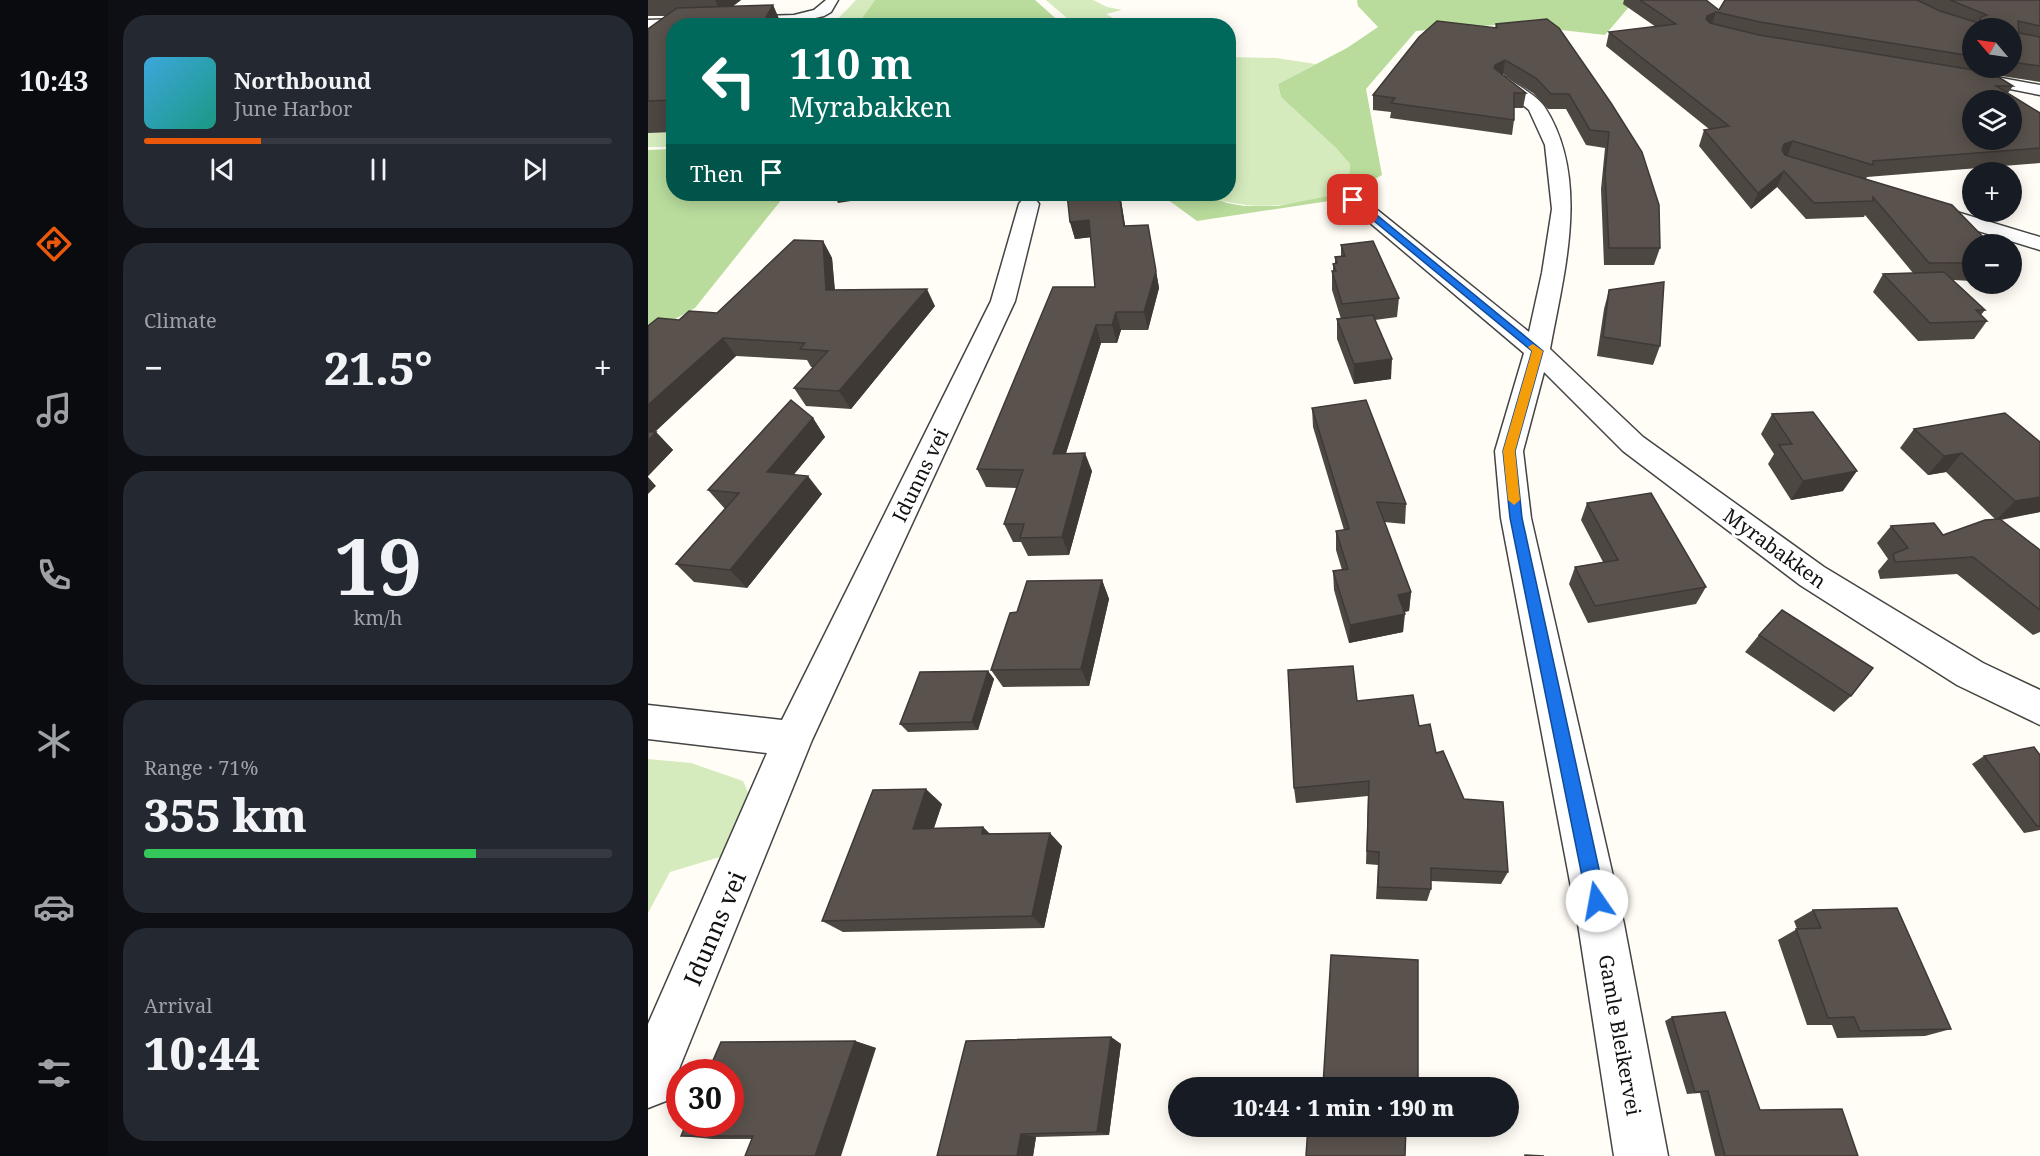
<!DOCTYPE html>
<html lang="en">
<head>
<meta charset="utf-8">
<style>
  body { margin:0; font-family:"Noto Serif",serif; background:#242831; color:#f1f3f6; height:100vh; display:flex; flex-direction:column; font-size:22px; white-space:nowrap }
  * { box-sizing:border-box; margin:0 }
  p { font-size:20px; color:#9ea1a6 }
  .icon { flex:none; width:33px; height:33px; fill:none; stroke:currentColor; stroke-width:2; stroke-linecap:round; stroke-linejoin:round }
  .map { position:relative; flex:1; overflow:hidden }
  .side { display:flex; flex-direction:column; gap:15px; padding:15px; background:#0d0f14; width:540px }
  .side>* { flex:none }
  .top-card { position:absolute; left:18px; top:18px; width:570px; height:183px; border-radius:24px; box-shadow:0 3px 15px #0003; background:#00695c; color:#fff; overflow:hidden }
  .needle { width:39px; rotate:299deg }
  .tools { position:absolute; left:1314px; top:18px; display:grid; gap:12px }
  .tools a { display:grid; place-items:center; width:60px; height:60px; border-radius:50%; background:#171b24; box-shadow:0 3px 15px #0003; font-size:30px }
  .speed { position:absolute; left:18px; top:1059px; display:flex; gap:12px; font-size:30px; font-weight:700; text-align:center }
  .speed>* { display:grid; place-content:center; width:78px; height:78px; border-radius:50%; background:#171b24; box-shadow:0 3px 15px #0003; line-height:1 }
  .speed .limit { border:9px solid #d22; background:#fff; color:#111 }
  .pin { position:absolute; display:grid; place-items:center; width:51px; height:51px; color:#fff; margin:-26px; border-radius:12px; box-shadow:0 3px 9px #0006 }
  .me { position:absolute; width:66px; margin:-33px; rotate:348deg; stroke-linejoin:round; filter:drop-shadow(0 0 4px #0008) }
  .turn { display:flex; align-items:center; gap:21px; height:126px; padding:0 24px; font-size:27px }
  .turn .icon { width:78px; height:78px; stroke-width:2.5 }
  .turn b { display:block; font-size:42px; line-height:51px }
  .then { display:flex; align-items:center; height:57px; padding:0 24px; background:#0003; gap:12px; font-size:22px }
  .big { font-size:45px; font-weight:800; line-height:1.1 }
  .side .card { flex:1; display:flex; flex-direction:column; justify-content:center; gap:9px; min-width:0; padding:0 21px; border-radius:24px; background:#242831 }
  .side .dial { align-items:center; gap:0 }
  .dial b { font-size:78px; line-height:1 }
  .song { display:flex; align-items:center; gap:18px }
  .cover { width:72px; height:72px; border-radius:9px; background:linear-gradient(135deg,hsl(200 70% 55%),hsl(170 70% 35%)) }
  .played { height:6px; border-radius:3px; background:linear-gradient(90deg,#ea580c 25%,#363941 25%) }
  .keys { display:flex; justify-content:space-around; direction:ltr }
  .heat { display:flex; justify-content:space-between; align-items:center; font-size:33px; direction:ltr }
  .charge { height:9px; border-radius:4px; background:linear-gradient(90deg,#34c759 71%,#363941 0) }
  .trip { position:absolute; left:520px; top:1077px; width:351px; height:60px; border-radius:30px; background:#171b24; box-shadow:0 3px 15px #0003; font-weight:800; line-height:60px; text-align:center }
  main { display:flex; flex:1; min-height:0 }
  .tabs { display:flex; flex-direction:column; width:108px; justify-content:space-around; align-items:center; background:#090b0e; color:#9ea1a6 }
  .tabs .icon { width:42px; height:42px }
  .tabs .on { color:#ea580c }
  .tabs b { font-size:27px; color:#f1f3f6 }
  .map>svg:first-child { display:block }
  .green { fill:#d5ebbd }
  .forest { fill:#b9dc9c }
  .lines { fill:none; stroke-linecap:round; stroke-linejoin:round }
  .street-casing { stroke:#444; stroke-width:3 }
  .street { fill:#fff; fill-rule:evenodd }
  .wall { fill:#4d4742; fill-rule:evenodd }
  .shaded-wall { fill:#3f3936 }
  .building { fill:#5a524d; stroke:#3f3936; stroke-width:1.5; fill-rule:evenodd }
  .route { fill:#1a73e8; stroke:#114b97; stroke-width:1.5 }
  .slow { fill:#f59e0b }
  .labels { text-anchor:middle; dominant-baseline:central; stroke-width:6; stroke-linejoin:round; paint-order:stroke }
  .street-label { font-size:20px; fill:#111; stroke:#fff }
  .near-street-label { font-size:24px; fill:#111; stroke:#fff }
</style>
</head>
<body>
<main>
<nav class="tabs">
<b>10:43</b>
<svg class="icon on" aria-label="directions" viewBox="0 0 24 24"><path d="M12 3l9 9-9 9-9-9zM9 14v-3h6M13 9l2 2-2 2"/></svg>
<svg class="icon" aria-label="music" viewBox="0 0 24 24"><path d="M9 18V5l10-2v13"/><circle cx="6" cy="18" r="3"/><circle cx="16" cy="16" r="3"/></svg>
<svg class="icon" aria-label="phone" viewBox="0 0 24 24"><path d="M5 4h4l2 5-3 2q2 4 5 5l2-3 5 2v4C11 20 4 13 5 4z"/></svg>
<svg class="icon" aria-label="climate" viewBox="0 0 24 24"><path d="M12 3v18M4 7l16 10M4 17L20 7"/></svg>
<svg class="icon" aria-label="car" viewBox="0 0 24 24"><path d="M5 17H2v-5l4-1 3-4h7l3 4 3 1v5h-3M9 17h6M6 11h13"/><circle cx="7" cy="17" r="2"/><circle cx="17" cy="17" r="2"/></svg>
<svg class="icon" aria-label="filters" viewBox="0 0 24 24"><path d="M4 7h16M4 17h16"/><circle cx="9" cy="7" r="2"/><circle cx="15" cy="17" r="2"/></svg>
</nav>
<section class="side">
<div class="card">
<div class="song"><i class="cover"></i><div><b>Northbound</b><p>June Harbor</p></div></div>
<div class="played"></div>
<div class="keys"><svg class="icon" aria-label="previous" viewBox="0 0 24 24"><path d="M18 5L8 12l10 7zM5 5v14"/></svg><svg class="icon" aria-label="pause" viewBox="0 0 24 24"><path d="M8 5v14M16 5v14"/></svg><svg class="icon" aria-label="next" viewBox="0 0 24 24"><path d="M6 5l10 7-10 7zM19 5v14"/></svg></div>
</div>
<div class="card"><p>Climate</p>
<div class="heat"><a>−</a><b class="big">21.5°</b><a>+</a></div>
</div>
<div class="card dial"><b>19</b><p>km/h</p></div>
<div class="card"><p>Range · 71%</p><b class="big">355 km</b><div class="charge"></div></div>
<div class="card"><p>Arrival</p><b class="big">10:44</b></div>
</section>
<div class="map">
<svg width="1392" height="1156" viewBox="0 0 1392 1156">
  <rect width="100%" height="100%" fill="#fffdf5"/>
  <g class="green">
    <polygon points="208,0 227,0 209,25 183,26"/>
    <polygon points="398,0 445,0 459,7 474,10 458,14 477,25 427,25"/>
    <path d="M 581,57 L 628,58 L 668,64 L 630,84 L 633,97 L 688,148 L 702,164 L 702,172 L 687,195 C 637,207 602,212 553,194 L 580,194 Z"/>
    <polygon points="25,131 25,147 0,147 0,132"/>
    <polygon points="0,759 43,763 95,781 105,804 72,857 22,872 0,913"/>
  </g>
  <g class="forest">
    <polygon points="227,0 387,0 415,25 209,25"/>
    <polygon points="709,0 987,0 957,35 860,24 768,31 718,89 734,175 717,185 720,195 549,221 512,194 555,194 579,203 596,206 630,206 686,195 679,185 696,181 702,172 702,164 688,148 633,97 630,84 699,48 730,27 710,6"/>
    <polygon points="25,149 26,194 138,194 47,308 0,334 0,150"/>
  </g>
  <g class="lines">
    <g class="street-casing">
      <g id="street">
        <polygon points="178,0 190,0 183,12 176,16 146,23 0,28 0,20 146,15 166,10"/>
        <polygon points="1321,72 1392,85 1392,95 1316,80 1313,77 1316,74"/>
        <path d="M 854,76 L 860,78 C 870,86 888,95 896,106 C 943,178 916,272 902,349 L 995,437 L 1176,567 L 1335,663 L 1392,690 L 1392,725 L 1309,685 L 1152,585 L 975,451 L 896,372 L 875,451 L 883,518 L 976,924 L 1020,1156 L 966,1156 L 930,924 L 853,518 L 847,451 L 876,353 L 695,200 L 698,196 L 712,196 L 881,332 L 894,273 L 904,209 L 897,145 L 881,110 L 846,81 Z"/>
        <polygon points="381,198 388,200 391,204 367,301 164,740 18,1101 0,1108 0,1024 119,753 0,739 0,705 134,720 343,301 371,204 374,200"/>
        <polygon points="1279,203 1392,237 1392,250 1272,213 1269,209 1272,205"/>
      </g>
    </g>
    <use href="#street" class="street"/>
  </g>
  <g class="wall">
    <polygon points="0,0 93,0 84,7 125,5 134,26 26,26 26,132 0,133 0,29 19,16 0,16"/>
    <path d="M 976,0 L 1058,0 L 1071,10 L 1077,0 L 1392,0 L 1392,82 L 1347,75 L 1365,86 L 1360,93 L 1392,113 L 1392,163 L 1219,177 L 1218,179 L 1324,244 L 1324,281 L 1305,280 L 1337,310 L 1333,315 L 1339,321 L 1326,339 L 1270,341 L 1225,292 L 1235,274 L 1265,273 L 1217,215 L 1216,217 L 1158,219 L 1129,187 L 1103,209 L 1051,146 L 1056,130 L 1061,129 L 958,46 L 961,32 L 1008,27 L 975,4 ZM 1324,28 L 1364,28 L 1364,68 L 1324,68 Z"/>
    <polygon points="848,24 963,103 1012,248 1006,265 956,265 953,189 957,148 938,145 918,109 900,109 885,93 855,74 854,74 878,93 875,108 866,108 866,120 864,135 742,118 743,112 725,110 725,95 847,28"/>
    <polygon points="419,194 472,194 477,226 503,242 511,288 500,330 473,330 469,343 453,343 418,453 444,471 421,555 380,556 373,542 365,542 356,524 369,488 338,487 329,469 447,287 443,237 427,239 422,222"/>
    <polygon points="175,241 184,258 187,290 287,306 203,409 158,406 146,388 165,367 163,367 159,360 88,356 7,432 8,432 25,450 0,476 0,326 31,320 69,313"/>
    <polygon points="693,245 751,298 749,317 727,320 743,379 706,384 689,339 689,319 693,319 684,290 684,271 685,271 685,264 687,263 687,257 693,257"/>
    <polygon points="961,290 1012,346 1005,365 949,356 956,309"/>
    <polygon points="664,408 758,504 757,524 736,522 763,592 761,611 756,612 755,632 701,643 686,590 685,571 694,570 688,550 688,531 696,530 665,427"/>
    <polygon points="1357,413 1392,512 1353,520 1392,550 1392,632 1385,635 1309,574 1232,579 1230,571 1240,559 1229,543 1243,526 1295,535 1347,519 1298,472 1280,475 1252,448 1266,429"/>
    <polygon points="1124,414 1195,491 1143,500 1120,464 1126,454 1113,434"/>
    <polygon points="165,418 177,437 146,474 174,494 99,588 46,582 28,564 77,509 60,490"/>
    <polygon points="939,503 1058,587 1048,604 940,623 921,584 927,567 955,562 933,520"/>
    <polygon points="454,580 461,599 441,686 355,687 343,670 369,612"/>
    <polygon points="1111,635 1203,696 1186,712 1097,652"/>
    <polygon points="340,671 346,679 330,730 260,732 252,724"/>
    <polygon points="709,701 771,726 860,872 853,884 783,881 783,889 779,901 728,899 730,865 718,864 720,796 648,803 646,788"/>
    <polygon points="1392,755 1392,830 1376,833 1324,764 1336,756"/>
    <polygon points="294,804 286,828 335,827 341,833 414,846 396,928 195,932 174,921"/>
    <polygon points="1165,910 1303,1029 1277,1036 1189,1038 1184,1025 1159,1025 1130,940 1149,929 1146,921"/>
    <polygon points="1024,1017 1112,1110 1210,1156 1067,1156 1052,1093 1039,1094 1017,1021"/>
    <polygon points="463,1037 473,1044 461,1135 388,1137 385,1156 289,1156"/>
    <polygon points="207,1041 228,1048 104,1139 64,1139 33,1136"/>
  </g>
  <g class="shaded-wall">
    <polygon points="67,0 93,0 74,14"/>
    <polygon points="125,5 134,26 113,26"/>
    <polygon points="1068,12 1064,25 1055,29 1059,16"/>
    <polygon points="857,60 855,74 845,79 847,65"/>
    <polygon points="1145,141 1139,157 1129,160 1136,144"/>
    <polygon points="1136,171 1129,187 1103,209 1110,193"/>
    <polygon points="186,194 248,194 190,203"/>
    <polygon points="471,194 472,194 480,243 476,226"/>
    <polygon points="441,220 445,237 427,239 422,222"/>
    <polygon points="500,225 511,288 500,330 496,312"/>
    <polygon points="175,241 184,258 188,307 178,290"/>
    <polygon points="279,289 287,306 203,409 191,391"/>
    <polygon points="468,312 473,330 469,343 464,325"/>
    <polygon points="448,325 453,343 412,472 405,454"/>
    <polygon points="75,338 88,356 0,438 0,405"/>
    <polygon points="744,359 743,379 706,384 706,364"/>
    <polygon points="165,418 177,437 133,490 119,472"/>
    <polygon points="8,432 25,450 0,476 0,441"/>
    <polygon points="437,453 444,471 421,555 414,537"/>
    <polygon points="1314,453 1298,472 1280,475 1296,456"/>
    <polygon points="1209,471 1195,491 1143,500 1155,481"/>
    <polygon points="160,476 174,494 99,588 82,570"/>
    <polygon points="0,477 8,486 0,494"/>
    <polygon points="1392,497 1392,512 1348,520 1367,501"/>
    <polygon points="454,580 461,599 441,686 433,669"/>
    <polygon points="763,592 761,611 748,613 750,595"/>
    <polygon points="757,614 755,632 701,643 702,625"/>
    <polygon points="340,671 346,679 330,730 324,722"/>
    <polygon points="278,789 294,804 281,842 265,829"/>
    <polygon points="335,827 349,841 334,834"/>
    <polygon points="402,833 414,846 396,928 384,916"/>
    <polygon points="463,1037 473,1044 461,1135 449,1132"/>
    <polygon points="207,1041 228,1048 193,1156 167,1156"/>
    <polygon points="373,1134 388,1137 385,1156 369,1156"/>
  </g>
  <g class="building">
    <path d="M 992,0 L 1058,0 L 1071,10 L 1077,0 L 1269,0 L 1292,11 L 1331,23 L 1333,17 L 1339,15 L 1302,0 L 1392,0 L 1392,26 L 1370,21 L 1371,33 L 1392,37 L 1392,66 L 1364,62 L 1364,28 L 1324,28 L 1324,56 L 1112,22 L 1068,12 L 1059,16 L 1058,19 L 1062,23 L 1111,35 L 1344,73 L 1365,86 L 1348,86 L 1392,113 L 1392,148 L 1225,161 L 1225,165 L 1145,141 L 1136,144 L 1134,150 L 1137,155 L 1304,205 L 1342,244 L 1324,244 L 1324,263 L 1281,263 L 1225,197 L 1225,201 L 1166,203 L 1136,171 L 1110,193 L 1056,130 L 1081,126 L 961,32 L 1028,24 ZM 1324,100 L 1364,100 L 1364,140 L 1324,140 Z"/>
    <polygon points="125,5 113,26 26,26 26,100 0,101 0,29 29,8"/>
    <polygon points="899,19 911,28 963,103 994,152 1011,205 1012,248 961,248 957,173 961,132 942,130 921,94 903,94 888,78 857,60 847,65 846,68 878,93 866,93 866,120 743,103 747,98 725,95 771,37 789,21 849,28 848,24"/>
    <polygon points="419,194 471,194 476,226 500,225 508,271 496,312 468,312 464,325 448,325 405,454 437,453 414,537 372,538 376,524 356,524 375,470 329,469 405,287 447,287 441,220 422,222"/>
    <polygon points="146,240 175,241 178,290 279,289 191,391 146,388 180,351 152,349 157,343 75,338 0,405 0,326 10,318 31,320 41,311 69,313"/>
    <polygon points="725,241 751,298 694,304 684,271 688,271 685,264 689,263 687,257 697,256 693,245"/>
    <polygon points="1296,272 1337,310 1328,310 1339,321 1282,323 1235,274"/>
    <polygon points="1016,282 1012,346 955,337 961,290"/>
    <polygon points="725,315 744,359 706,364 689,319"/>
    <polygon points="143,400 165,418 119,472 160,476 82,570 28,564 91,493 60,490"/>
    <polygon points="718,400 758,504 729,502 763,592 750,595 757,614 702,625 685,571 700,569 688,531 701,529 664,408"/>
    <polygon points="1165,412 1209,471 1155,481 1131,445 1144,444 1124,414"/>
    <polygon points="1357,413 1392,442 1392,497 1367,501 1314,453 1296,456 1266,429"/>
    <polygon points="0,432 8,432 0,441"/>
    <polygon points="1003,493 1058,587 947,606 927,567 970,560 939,503"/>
    <polygon points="1352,519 1392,550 1392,610 1325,557 1247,562 1245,554 1260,548 1243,526 1286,523 1295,535 1337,520"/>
    <polygon points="454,580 433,669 343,670 362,613 369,612 379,581"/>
    <polygon points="1134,610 1225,668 1203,696 1111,635"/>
    <polygon points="705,666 709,701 765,695 771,726 782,724 788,753 795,751 816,799 855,802 860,872 783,868 783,889 730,887 731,852 719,851 721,781 646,788 640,670"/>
    <polygon points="340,671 324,722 252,724 272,672"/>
    <polygon points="1386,747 1392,755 1392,826 1389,826 1336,756"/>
    <polygon points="278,789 265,829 335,827 334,834 402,833 384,916 174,921 225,790"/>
    <polygon points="1249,908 1303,1029 1212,1031 1206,1017 1180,1018 1148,929 1173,928 1165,910"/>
    <polygon points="683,955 770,960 770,1088 663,1088 663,1085 675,1086"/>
    <polygon points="1077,1012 1112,1110 1194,1109 1210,1156 1077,1156 1060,1091 1047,1092 1024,1017"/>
    <polygon points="463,1037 449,1132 373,1134 369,1156 289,1156 318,1041"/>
    <polygon points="207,1041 167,1156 97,1156 105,1136 33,1136 38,1124 82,1124 82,1072 60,1072 73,1042"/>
    <polygon points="660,1126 758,1126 757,1156 658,1156"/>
    <polygon points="877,1155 896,1156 877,1156"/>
  </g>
  <polygon class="route" points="703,198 708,198 895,351 867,451 874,518 958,901 955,907 949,910 942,907 939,901 862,518 855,451 884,351 703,202"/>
  <polygon class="slow" points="885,344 895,351 867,451 872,500 866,505 860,500 855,451 884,351 880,347"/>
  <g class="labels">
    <g class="street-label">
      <text transform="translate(272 475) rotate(-64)">Idunns vei</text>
      <text transform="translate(1127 548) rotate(36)">Myrabakken</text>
      <text transform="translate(972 1035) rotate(80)">Gamle Bleikervei</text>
    </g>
    <g class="near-street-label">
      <text transform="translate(66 928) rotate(-67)">Idunns vei</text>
    </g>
  </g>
</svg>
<div class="tools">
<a><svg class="needle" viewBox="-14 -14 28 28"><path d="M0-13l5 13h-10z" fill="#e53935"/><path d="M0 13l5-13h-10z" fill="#9ea1a6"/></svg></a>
<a><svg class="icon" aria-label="layers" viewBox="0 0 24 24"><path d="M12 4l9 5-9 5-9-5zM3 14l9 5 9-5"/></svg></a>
<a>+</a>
<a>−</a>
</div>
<div class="speed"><div class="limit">30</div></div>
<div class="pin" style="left:705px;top:200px;background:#d93025"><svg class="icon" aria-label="arrive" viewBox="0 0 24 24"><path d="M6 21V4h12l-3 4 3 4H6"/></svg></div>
<svg class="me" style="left:949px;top:901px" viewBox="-20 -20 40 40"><circle r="19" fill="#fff"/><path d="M0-13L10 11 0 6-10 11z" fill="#1a73e8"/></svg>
<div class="trip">10:44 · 1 min · 190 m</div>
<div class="top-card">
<div class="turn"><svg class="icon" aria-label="left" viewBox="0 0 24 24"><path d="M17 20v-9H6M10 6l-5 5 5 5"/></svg><div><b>110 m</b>Myrabakken</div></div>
<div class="then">Then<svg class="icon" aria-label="arrive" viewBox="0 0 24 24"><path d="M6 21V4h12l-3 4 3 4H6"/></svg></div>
</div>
</div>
</main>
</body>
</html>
